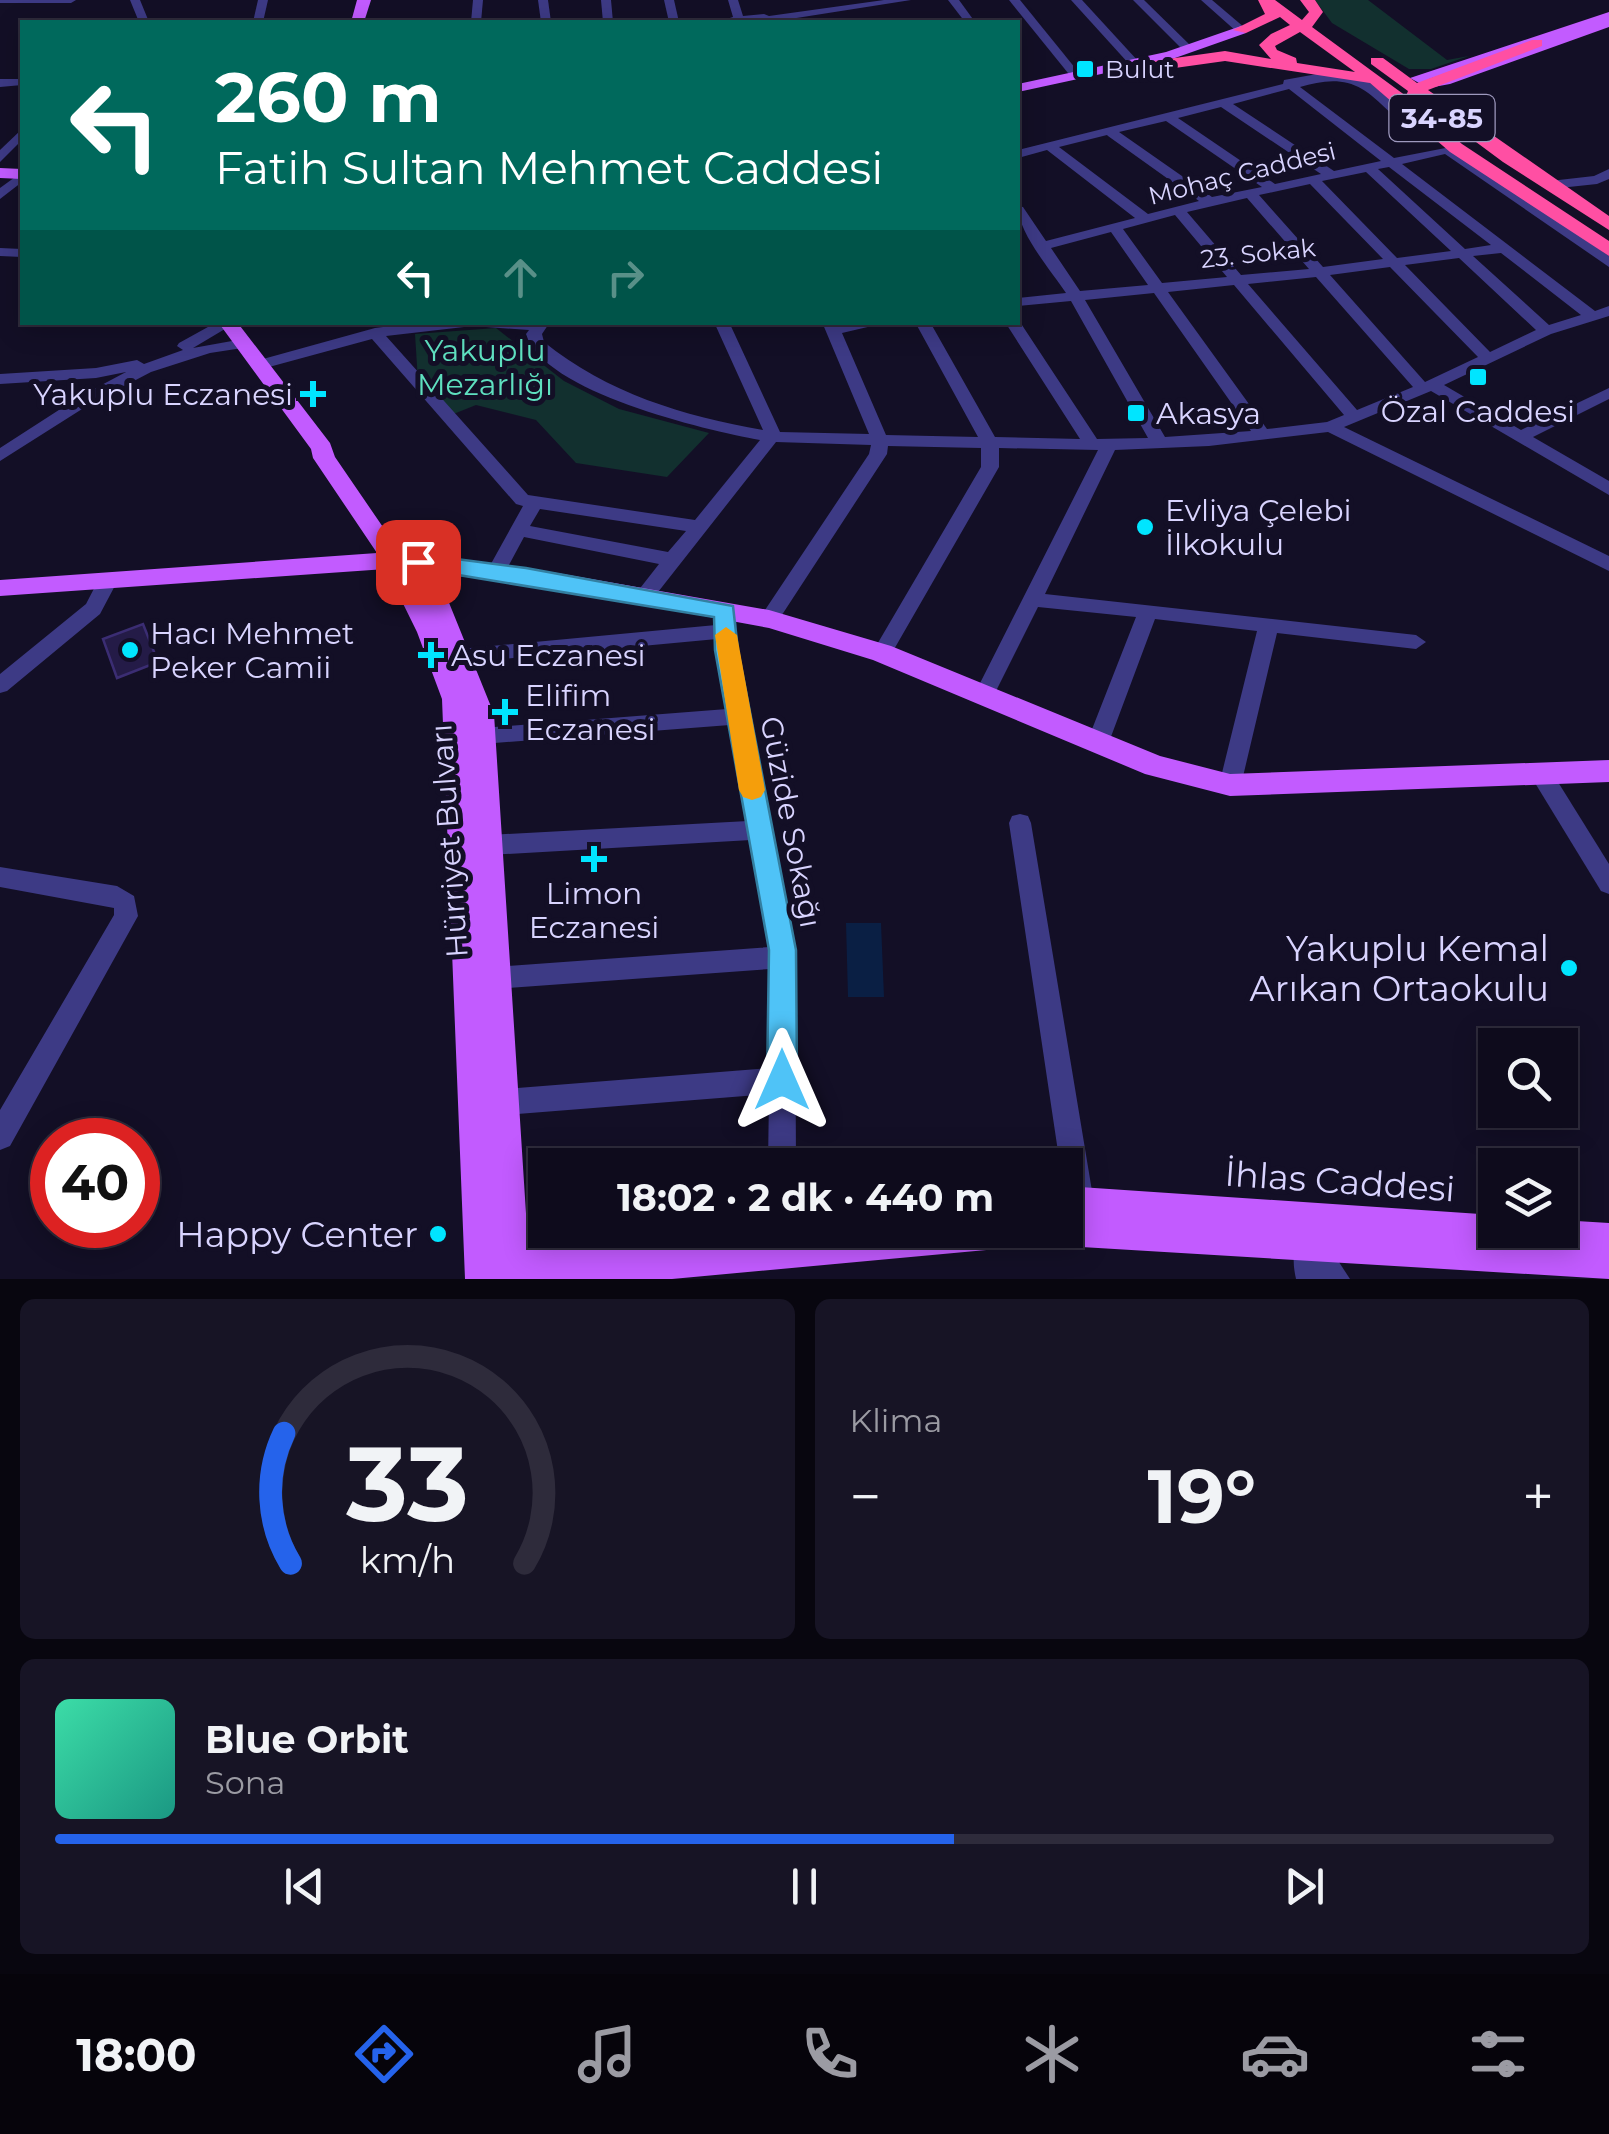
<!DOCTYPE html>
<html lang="tr">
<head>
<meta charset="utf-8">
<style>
  body { margin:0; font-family:Montserrat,sans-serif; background:#171425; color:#f1f3f6; height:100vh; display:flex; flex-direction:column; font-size:38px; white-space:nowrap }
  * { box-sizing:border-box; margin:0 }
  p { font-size:32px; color:#9b9ba3 }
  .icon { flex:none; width:55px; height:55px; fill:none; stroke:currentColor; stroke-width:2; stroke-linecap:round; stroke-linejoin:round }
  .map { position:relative; height:1279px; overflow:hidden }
  .sheet { display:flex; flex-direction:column; gap:20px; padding:20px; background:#08060f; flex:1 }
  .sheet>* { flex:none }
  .top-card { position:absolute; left:20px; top:20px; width:1000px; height:305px; border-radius:0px; box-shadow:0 5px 25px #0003,0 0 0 2px #2e2b3b; background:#00695c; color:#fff; overflow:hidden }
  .tools { position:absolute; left:1478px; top:1028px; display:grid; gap:20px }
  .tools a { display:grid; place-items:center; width:100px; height:100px; border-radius:0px; background:#0e0b1c; box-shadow:0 5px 25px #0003,0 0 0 2px #2e2b3b; font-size:50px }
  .speed { position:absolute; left:30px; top:1118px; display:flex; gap:20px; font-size:50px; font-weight:700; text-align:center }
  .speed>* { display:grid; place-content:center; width:130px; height:130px; border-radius:50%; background:#0e0b1c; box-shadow:0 5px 25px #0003,0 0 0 2px #2e2b3b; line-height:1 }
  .speed .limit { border:15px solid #d22; background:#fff; color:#111 }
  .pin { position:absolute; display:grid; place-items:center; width:85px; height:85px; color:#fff; margin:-42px; border-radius:20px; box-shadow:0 5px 15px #0006 }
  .me { position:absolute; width:110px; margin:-55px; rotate:0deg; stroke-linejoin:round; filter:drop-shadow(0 0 8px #0008) }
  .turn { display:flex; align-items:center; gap:35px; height:210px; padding:0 30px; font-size:45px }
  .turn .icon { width:130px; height:130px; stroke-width:2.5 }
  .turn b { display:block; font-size:70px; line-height:85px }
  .lanes { display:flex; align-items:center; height:95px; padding:0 30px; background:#0003; justify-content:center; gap:50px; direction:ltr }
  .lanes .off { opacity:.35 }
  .big { font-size:75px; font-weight:700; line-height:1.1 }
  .sheet .card { flex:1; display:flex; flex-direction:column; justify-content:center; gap:15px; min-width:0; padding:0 35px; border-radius:15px; background:#171425 }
  .sheet .dial { align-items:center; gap:0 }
  .dial svg { height:260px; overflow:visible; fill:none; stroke:#2e2b3b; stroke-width:7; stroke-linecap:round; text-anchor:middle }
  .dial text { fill:#f1f3f6; stroke:none }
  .song { display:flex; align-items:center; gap:30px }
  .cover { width:120px; height:120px; border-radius:15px; background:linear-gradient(135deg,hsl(160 70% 55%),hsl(170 70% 35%)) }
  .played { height:10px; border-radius:5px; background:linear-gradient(90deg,#2563eb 60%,#2e2b3b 60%) }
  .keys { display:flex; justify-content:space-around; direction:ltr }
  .heat { display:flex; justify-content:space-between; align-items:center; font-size:55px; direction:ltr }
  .sheet .tiles { flex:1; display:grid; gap:20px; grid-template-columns:1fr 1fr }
  .card:last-child { grid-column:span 2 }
  .trip { position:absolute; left:528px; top:1148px; width:555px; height:100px; border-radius:0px; background:#0e0b1c; box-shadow:0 5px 25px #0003,0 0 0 2px #2e2b3b; font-weight:700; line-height:100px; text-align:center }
  .dock { display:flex; height:160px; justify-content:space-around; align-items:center; background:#06040b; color:#9b9ba3 }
  .dock .icon { width:70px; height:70px }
  .dock .current { color:#2563eb }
  .dock b { font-size:45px; color:#f1f3f6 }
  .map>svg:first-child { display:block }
  .green { fill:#12302f }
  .water { fill:#0a1f44 }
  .building { fill:#241b47; stroke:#3b2d73; stroke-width:2.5 }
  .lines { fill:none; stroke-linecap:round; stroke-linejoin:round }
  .minor { fill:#3d3a85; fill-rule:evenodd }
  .major { fill:#c25bff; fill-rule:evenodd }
  .highway { fill:#ff4fa3; fill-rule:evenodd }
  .route { fill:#4fc3f7; stroke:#337fa1; stroke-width:2.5 }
  .slow { fill:#f59e0b }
  .poi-dot { fill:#00e5ff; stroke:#130f26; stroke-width:4 }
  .labels { text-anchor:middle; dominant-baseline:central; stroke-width:10; stroke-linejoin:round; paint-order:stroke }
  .far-poi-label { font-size:25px; fill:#d9d4ff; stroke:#130f26; text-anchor:start }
  .far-street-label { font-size:25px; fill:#d9d4ff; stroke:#130f26 }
  .shield { fill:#130f26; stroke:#9e99be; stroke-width:2.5 }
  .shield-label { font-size:28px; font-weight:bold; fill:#d9d4ff }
  .park-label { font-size:30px; fill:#5fe0c0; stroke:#130f26 }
  .poi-label { font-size:30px; fill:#d9d4ff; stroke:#130f26; text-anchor:start }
  .street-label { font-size:30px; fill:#d9d4ff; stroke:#130f26 }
  .near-poi-label { font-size:35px; fill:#d9d4ff; stroke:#130f26; text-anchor:end }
  .near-street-label { font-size:35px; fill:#d9d4ff; stroke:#130f26 }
</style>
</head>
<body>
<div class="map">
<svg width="1609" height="1279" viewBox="0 0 1609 1279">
  <rect width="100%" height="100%" fill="#130f26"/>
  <g class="green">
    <polygon points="1315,0 1368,0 1447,60 1469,56 1431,69 1409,69 1332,23"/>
    <polygon points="496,328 564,381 619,409 709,433 667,477 576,463 536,420 476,405 451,415 418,381 415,334"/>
  </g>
  <polygon class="water" points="846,923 881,923 884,997 848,997"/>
  <polygon class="building" points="143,624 158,662 117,678 103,639"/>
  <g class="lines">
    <g class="minor">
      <polygon points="0,0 76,0 71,3 0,3"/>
      <polygon points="130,0 140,0 149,22 139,22"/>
      <polygon points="258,0 268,0 263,22 253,22"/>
      <polygon points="473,0 483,0 481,22 471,22"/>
      <polygon points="538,0 548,0 551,22 541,22"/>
      <polygon points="601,0 611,0 613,22 603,22"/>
      <polygon points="664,0 674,0 679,22 669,22"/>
      <polygon points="728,0 738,0 743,16 764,14 769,16 884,0 911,0 771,22 717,22 733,17"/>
      <polygon points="948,0 959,0 975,22 965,22"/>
      <polygon points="1009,0 1020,0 1080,74 1080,78 1072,78"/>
      <polygon points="1071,0 1082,0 1138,61 1138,65 1130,65"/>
      <polygon points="1133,0 1144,0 1192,47 1192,51 1184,51"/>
      <polygon points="1201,0 1212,0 1245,28 1245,32 1237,32"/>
      <path d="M 1328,72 L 1369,82 L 1411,117 L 1426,118 L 1428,121 C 1402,136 1383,100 1362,89 C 1342,77 1321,81 1300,87 L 1394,158 L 1461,145 L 1462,148 L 1458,151 L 1609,256 L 1609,267 L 1445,154 L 1402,164 L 1595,311 L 1609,306 L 1609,316 L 1551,334 L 1444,385 L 1521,430 L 1609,388 L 1609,399 L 1533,437 L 1609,481 L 1609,495 L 1431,391 L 1344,427 L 1609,556 L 1609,571 L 1328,432 L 1209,446 L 1115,450 L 1045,594 L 1416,635 L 1426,642 L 1416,649 L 1277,633 L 1241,785 L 1238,791 L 1230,794 L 1222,791 L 1219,785 L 1257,631 L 1155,619 L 1109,742 L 1106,748 L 1090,748 L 1087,742 L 1136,617 L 1038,607 L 991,701 L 977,701 L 974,695 L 1098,450 L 999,448 L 999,467 L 889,658 L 882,660 L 872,653 L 981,467 L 981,448 L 888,446 L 887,454 L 776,624 L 769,626 L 759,619 L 869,454 L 871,445 L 776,442 L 651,601 L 644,603 L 634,596 L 659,564 L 524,537 L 503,576 L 489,576 L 487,571 L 523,506 L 516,504 L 372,339 L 258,370 L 250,365 L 252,362 L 375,328 L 423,322 L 471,322 L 464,327 L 386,336 L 528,495 L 695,520 L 760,440 C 705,430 543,392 526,334 L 529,330 L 486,327 L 479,322 L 550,322 L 542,334 L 544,342 C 607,393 683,416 763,430 L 714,322 L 729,322 L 780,432 L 869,434 L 822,322 L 889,322 L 842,333 L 886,435 L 978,437 L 915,322 L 930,322 L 995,437 L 1080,439 L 1005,322 L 1018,322 L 1018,319 L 1097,439 L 1148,438 L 1071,301 L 1018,306 L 1018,298 L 1066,293 C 1050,269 1018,233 1018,206 L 1023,207 L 1046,241 L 1135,218 L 1047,150 L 1018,158 L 1018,150 L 1283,84 L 1284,80 ZM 1289,89 L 1381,161 L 1334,171 L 1233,104 ZM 1221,107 L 1321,174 L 1275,184 L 1178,118 ZM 1166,121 L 1262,187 L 1212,197 L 1119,132 ZM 1107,135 L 1108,136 L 1199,201 L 1148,214 L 1059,147 ZM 1389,167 L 1491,245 L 1465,249 L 1378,169 ZM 1366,172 L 1451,251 L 1397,258 L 1322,181 ZM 1310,184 L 1383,259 L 1323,267 L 1259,195 ZM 1247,198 L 1309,269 L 1241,275 L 1187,212 ZM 1175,215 L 1227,277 L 1162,283 L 1123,229 ZM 1111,232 L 1148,285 L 1080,291 L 1051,248 ZM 1501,253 L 1581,315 L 1549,325 L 1473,256 ZM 1459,258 L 1536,330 L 1490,352 L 1405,265 ZM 1390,267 L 1478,357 L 1425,382 L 1330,275 ZM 1316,277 L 1413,387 L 1357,410 L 1248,284 ZM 1234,285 L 1344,415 L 1327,422 L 1267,429 L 1168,292 ZM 1154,293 L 1251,431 L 1165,437 L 1085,300 ZM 540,509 L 686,531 L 668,552 L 530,526 Z"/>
      <polygon points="0,79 22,79 22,85 0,87"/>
      <polygon points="22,129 22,140 0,162 0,150"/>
      <polygon points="1609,169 1609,179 1597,184 1550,189 1543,185 1550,181 1594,176"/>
      <polygon points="22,172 22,182 0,199 0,188"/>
      <polygon points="0,248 22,249 22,257 0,256"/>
      <polygon points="217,322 235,323 193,348 243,339 251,344 249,347 210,353 151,372 90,404 0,461 0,448 79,397 126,372 96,378 0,384 0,374 96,368 137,360 144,364 183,350 177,346 179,343"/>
      <polygon points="108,573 118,580 100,614 7,691 0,693 0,674 86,604 101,575"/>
      <polygon points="726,604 736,611 737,650 795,950 796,1165 768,1165 769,1094 504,1115 495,1111 491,1102 495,1093 504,1089 769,1068 770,969 496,989 487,986 484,978 487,970 496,967 770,947 751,840 489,855 481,852 477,845 481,838 489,835 748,821 730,725 482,744 474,742 471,736 474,730 482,728 727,709 717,639 460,663 450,656 460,649 716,625 716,611"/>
      <polygon points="1540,763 1548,766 1609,864 1609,894 1601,891 1532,778 1529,772 1532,766"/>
      <polygon points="1020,814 1028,816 1031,823 1094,1203 1090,1213 1080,1217 1070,1213 1065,1197 1065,1165 1060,1165 1009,823 1012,816"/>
      <polygon points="0,867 117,886 134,896 138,916 10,1146 0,1150 0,1110 114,915 114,908 0,887"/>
      <path d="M 1310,1229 L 1320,1233 L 1350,1279 L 1296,1279 C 1292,1261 1293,1250 1300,1233 Z"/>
    </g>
    <g class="major">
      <polygon points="357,0 371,0 364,22 351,22"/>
      <path d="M 1609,12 L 1609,27 L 1450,84 L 1428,88 L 1410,78 ZM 1514,51 L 1442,77 L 1429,79 L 1512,52 Z"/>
      <polygon points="1241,26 1246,27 1246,33 1175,58 1018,92 1018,84 1166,52"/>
      <polygon points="0,168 22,169 22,179 0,178"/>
      <polygon points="218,322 237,322 330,443 335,457 400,552 413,546 426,555 557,573 769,610 891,646 1160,756 1230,774 1609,760 1609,782 1230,796 1145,774 873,660 769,628 557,589 437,573 494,714 527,1229 767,1230 765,1234 811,1230 1026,1230 1021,1243 1008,1248 672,1279 465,1279 442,699 417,632 386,569 0,596 0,580 377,553 313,458 311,449"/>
      <polygon points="1065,1186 1495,1215 1495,1230 1560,1230 1560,1220 1609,1223 1609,1279 1065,1246 1052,1241 1048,1230 1065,1230"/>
    </g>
    <path class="highway" d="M 1258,0 L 1275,0 L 1302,20 L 1309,12 L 1300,0 L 1315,0 L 1323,12 L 1312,27 L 1406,96 L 1408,91 L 1371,64 L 1371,58 L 1383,58 L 1417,83 L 1532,40 L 1542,40 L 1542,46 L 1428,90 L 1609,216 L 1609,230 L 1503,162 L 1422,102 L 1419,107 L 1462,144 L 1609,241 L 1609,256 L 1450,152 L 1370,83 L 1225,61 L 1132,74 L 1124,69 L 1132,64 L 1225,51 L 1271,59 L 1259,45 L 1271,34 L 1290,25 L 1280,17 L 1246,33 L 1233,30 L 1265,14 ZM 1300,32 L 1355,72 L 1297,63 L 1296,58 L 1277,50 L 1275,46 Z"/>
  </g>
  <polygon class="route" points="418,554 526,568 733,606 738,650 796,950 797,1080 793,1090 782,1094 771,1090 767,1080 769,950 715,650 714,617 410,567 407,562"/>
  <polygon class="slow" points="726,627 737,635 765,790 761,797 752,800 743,797 739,790 715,635"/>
  <g class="poi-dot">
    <rect x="1075" y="59" width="20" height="20" rx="5"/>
    <rect x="1468" y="367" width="20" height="20" rx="5"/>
    <path d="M308 379h10v10h10v10h-10v10h-10v-10h-10v-10h10z"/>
    <rect x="1126" y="403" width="20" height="20" rx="5"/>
    <circle cx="1145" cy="527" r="10"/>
    <circle cx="130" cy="650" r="10"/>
    <path d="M426 640h10v10h10v10h-10v10h-10v-10h-10v-10h10z"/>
    <path d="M500 697h10v10h10v10h-10v10h-10v-10h-10v-10h10z"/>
    <path d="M589 844h10v10h10v10h-10v10h-10v-10h-10v-10h10z"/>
    <circle cx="1569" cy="968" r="10"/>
    <circle cx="438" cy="1234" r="10"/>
  </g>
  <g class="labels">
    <g class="far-poi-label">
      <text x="1105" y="69">Bulut</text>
    </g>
    <g class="far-street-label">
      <text transform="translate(1242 173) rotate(-14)">Mohaç Caddesi</text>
      <text transform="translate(1258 253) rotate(-6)">23. Sokak</text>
    </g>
    <rect class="shield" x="1389.5" y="95" width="105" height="46" rx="8"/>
    <g class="shield-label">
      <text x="1442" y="118">34-85</text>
    </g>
    <g class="park-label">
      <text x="485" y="350">Yakuplu<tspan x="485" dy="34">Mezarlığı</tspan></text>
    </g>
    <g class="poi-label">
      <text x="293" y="394" text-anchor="end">Yakuplu Eczanesi</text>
      <text x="1478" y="411" text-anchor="middle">Özal Caddesi</text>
      <text x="1156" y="413">Akasya</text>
      <text x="1165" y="510">Evliya Çelebi<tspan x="1165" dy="34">İlkokulu</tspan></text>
      <text x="150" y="633">Hacı Mehmet<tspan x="150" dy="34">Peker Camii</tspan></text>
      <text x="451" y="655">Asu Eczanesi</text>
      <text x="525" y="695">Elifim<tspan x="525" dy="34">Eczanesi</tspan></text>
      <text x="594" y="893" text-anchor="middle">Limon<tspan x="594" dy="34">Eczanesi</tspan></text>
    </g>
    <g class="street-label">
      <text transform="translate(791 822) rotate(79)">Güzide Sokağı</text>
      <text transform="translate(449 841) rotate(-94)">Hürriyet Bulvarı</text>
    </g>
    <g class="near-poi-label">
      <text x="1549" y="948">Yakuplu Kemal<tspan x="1549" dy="40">Arıkan Ortaokulu</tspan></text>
      <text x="418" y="1234">Happy Center</text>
    </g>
    <g class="near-street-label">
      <text transform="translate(1340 1181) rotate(4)">İhlas Caddesi</text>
    </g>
  </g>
</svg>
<div class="tools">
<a><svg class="icon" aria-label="search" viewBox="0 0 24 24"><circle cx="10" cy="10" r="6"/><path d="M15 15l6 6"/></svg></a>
<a><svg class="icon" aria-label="layers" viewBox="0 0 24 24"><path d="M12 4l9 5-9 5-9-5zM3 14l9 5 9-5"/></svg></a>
</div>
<div class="speed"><div class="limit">40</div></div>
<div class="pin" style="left:418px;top:562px;background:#d93025"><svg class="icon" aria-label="arrive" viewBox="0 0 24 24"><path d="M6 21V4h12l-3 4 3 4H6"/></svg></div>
<svg class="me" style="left:782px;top:1080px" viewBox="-20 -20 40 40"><path d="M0-17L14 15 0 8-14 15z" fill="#4fc3f7" stroke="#fff" stroke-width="4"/></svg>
<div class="trip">18:02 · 2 dk · 440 m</div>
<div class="top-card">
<div class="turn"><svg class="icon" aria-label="left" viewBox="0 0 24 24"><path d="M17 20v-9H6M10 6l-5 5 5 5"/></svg><div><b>260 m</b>Fatih Sultan Mehmet Caddesi</div></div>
<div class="lanes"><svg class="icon" aria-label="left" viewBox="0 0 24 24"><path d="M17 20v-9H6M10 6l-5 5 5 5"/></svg><svg class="icon off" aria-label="ahead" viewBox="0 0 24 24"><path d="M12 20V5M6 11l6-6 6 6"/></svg><svg class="icon off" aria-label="right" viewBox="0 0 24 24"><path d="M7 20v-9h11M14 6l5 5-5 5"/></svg></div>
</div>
</div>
<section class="sheet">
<div class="tiles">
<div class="card dial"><svg viewBox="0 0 100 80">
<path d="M14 69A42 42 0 1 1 86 69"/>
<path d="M14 69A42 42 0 0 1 12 29" stroke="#2563eb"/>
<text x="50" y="56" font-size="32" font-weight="700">33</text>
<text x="50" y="72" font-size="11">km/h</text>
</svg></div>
<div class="card"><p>Klima</p>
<div class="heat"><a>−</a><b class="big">19°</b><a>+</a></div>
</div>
<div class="card">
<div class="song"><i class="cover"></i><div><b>Blue Orbit</b><p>Sona</p></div></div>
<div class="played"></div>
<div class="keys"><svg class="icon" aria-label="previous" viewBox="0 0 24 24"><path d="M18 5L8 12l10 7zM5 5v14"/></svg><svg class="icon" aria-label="pause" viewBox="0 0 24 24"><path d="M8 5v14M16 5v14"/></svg><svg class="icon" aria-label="next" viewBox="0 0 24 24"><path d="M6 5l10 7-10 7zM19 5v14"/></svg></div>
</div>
</div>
</section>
<nav class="dock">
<b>18:00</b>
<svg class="icon current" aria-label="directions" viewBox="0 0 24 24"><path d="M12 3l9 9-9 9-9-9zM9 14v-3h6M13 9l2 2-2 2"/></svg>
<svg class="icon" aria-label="music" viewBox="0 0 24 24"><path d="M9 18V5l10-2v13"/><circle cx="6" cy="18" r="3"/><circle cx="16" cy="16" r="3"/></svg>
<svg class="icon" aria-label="phone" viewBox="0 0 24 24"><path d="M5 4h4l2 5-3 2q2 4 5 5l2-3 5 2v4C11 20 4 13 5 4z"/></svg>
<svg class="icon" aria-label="climate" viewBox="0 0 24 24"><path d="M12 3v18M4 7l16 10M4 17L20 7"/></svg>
<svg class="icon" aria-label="car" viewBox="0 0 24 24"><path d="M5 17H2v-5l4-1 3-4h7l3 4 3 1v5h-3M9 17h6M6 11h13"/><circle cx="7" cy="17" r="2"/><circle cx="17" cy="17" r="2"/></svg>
<svg class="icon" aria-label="filters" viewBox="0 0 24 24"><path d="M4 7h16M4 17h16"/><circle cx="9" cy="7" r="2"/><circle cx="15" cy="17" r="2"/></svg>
</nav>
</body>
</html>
